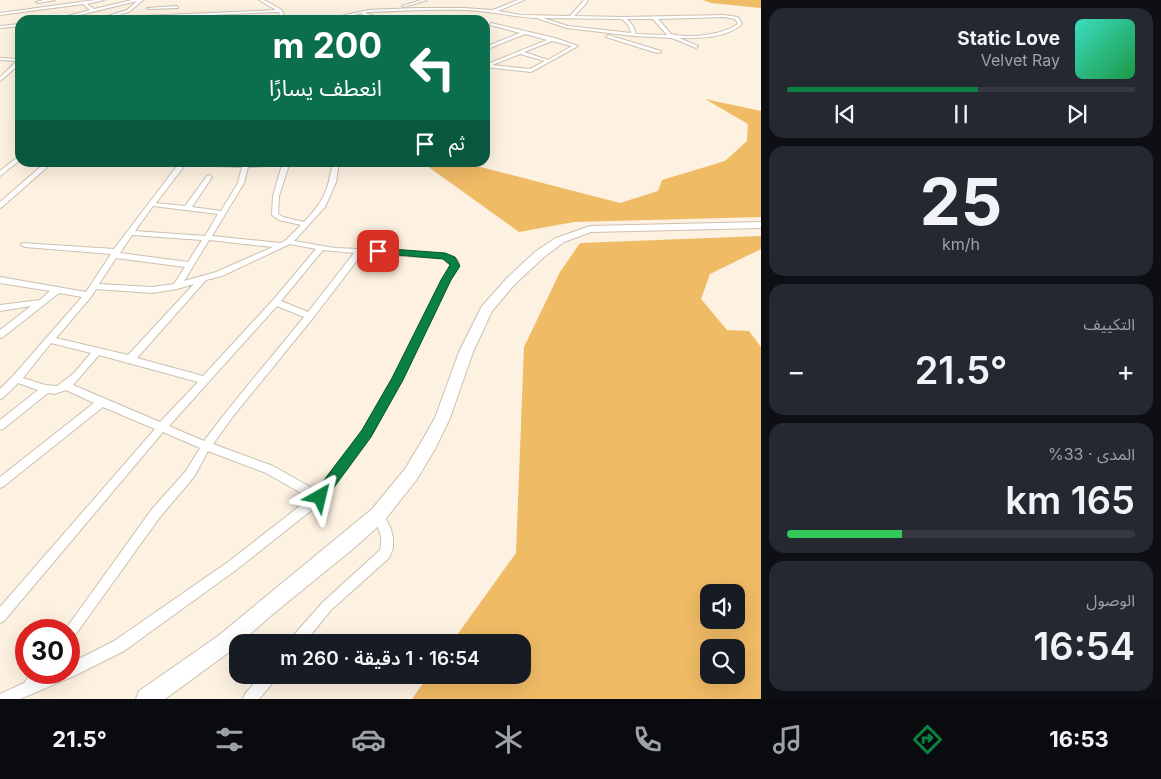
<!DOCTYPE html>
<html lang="ar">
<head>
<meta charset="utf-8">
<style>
  body { margin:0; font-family:Inter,"Noto Sans Arabic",sans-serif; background:#242831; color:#f1f3f6; direction:rtl; height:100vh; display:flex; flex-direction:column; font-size:19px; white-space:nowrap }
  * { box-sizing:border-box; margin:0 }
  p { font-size:16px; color:#9ea1a6 }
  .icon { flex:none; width:28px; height:28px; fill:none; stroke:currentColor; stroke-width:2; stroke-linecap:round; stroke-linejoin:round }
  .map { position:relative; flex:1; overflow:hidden; direction:ltr }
  .drawer { display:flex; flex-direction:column; gap:8px; padding:8px; background:#0d0f14; width:400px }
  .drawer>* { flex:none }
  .guide { position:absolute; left:15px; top:15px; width:475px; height:152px; border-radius:15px; box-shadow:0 5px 20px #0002; direction:rtl; background:#0b6e4f; color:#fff; overflow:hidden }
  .tools { position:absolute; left:700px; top:584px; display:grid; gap:10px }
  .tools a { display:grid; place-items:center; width:45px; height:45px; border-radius:10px; background:#171b24; box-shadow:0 5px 20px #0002; font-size:25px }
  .speed { position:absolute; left:15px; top:619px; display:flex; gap:10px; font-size:25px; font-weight:700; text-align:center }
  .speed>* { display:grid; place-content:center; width:65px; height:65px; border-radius:50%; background:#171b24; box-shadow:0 5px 20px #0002; line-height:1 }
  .speed .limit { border:8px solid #d22; background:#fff; color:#111 }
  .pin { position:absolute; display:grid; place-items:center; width:42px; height:42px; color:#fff; margin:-21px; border-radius:10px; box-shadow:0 2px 8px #0006 }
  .me { position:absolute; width:55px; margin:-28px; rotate:37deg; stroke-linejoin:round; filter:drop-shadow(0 0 4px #0008) }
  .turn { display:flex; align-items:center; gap:18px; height:105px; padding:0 25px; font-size:22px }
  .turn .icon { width:65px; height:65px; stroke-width:2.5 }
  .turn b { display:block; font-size:35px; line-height:42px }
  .then { display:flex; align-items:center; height:48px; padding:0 25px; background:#0003; gap:10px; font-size:19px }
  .big { font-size:38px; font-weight:600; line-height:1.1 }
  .drawer .tile { flex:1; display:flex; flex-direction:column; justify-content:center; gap:8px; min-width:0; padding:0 18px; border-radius:15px; background:#242831 }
  .drawer .dial { align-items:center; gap:0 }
  .dial b { font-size:65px; line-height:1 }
  .song { display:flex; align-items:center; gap:15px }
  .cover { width:60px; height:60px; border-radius:8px; background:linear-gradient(135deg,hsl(170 70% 55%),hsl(140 70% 35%)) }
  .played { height:5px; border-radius:2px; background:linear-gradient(90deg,#0b8043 55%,#363941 55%) }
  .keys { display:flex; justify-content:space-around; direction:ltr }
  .heat { display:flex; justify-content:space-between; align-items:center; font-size:28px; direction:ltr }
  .charge { height:8px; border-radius:4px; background:linear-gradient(90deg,#34c759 33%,#363941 0) }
  .trip { position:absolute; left:229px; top:634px; width:302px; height:50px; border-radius:15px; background:#171b24; box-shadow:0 5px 20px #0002; font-weight:600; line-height:50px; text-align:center; direction:rtl }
  .dock { display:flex; height:80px; justify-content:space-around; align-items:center; background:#090b0e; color:#9ea1a6 }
  .dock .icon { width:35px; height:35px }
  .dock .on { color:#0b8043 }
  .dock b { font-size:22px; color:#f1f3f6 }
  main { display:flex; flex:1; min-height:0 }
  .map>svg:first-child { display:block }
  .forest { fill:#f0bb65; fill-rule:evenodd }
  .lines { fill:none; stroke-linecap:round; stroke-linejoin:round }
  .minor-casing { stroke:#ccc1b1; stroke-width:2 }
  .primary-casing { stroke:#ccc1b1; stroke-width:2 }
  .minor { fill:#fff; fill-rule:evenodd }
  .primary { fill:#fff; fill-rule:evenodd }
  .route { fill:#0b8043; stroke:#07532c }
</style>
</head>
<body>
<main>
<section class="drawer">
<div class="tile">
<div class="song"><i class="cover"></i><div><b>Static Love</b><p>Velvet Ray</p></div></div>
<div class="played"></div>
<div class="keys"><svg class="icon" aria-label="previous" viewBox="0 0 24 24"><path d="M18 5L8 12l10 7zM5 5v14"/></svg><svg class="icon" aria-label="pause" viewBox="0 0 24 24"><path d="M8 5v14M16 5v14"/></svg><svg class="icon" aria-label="next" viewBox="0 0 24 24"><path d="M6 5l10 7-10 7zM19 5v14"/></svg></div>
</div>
<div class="tile dial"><b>25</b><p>km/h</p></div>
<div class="tile"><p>التكييف</p>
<div class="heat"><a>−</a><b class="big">21.5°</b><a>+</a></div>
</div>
<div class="tile"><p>المدى · 33%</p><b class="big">165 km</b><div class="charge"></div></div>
<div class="tile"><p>الوصول</p><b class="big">16:54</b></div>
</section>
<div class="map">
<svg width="761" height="699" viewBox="0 0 761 699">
  <rect width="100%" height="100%" fill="#fdf1e1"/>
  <g class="forest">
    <polygon points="703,0 761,0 761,8 711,3"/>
    <polygon points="705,99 761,111 761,217 574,222 519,232 423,163 465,163 620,203 658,191 662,180 725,161 747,141 748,124"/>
    <path d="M 761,236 L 761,249 L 710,274 L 701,299 L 727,330 L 749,331 L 761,347 L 761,699 L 412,699 L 429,675 L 522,675 L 522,642 L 452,642 L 516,553 L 524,347 L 560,272 L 580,243 ZM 709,592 L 736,592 L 736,620 L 709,620 ZM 709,648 L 736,648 L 736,675 L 709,675 Z"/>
  </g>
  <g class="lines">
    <g class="minor-casing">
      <g id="minor">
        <polygon points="44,0 55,0 38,3 36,2"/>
        <polygon points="95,0 104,0 87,4 94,9 132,0 143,0 129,12 101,20 94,20 127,10 137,1 59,20 52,20 90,10 83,4 0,15 0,13"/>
        <polygon points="259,0 264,0 282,10 285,20 281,20 279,12 119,19 117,18 119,17 276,10"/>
        <polygon points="421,0 427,0 404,7 402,6"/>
        <path d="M 518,0 L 524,0 L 498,11 L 521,15 L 570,16 L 584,0 L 588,0 L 585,5 L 574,16 L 623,17 L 724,15 L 738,17 L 742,24 C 725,39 700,38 679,38 L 698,46 L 696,48 L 672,38 L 634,36 L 567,28 L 539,19 L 538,18 C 514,17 490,11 465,10 C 433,9 400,11 368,12 L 365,13 L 387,20 L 380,20 L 363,15 L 362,13 L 332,20 L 324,20 L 368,10 L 416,8 L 464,8 L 493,10 ZM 724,17 L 735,19 L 738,24 C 722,35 689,39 671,34 L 658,19 ZM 543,18 L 622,19 L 629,26 L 631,33 L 568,26 ZM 627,19 L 653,19 L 667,35 L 636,34 L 633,26 Z"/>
        <polygon points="177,6 178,8 149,9 147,8"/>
        <path d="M 491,23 L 555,38 L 578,46 L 531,72 L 485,67 L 485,65 L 547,40 L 525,34 L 485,50 L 485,47 L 520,33 L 490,25 ZM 552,41 L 572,46 L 548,60 L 524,52 ZM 520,54 L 545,61 L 530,69 L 492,65 Z"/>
        <polygon points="20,24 20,26 0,28 0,26"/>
        <polygon points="608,35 661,51 661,52 657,53 606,37"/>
        <polygon points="0,58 20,59 20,64 0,81 0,77 17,61 0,60"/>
        <polygon points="20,155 20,160 0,176 0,171"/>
        <polygon points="46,162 53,162 2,207 0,208 0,202"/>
        <path d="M 180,162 L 249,162 L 249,164 L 339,162 L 336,182 L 325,207 L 294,241 L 335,248 L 358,249 L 361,248 L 364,249 L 445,254 L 458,260 L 459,266 L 450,280 L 402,380 L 371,436 L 323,501 L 236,570 L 124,651 L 74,676 L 20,699 L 0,699 L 0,694 L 24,683 L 32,672 L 69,672 L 69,664 L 114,641 L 228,562 L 310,498 L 266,473 L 208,451 L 194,477 L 160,517 L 73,638 L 69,640 L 69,630 L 65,630 L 152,509 L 186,471 L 200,448 L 163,432 L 4,621 L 0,623 L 0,607 L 155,429 L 103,407 L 4,486 L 0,488 L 0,477 L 94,403 L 66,390 L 54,394 L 48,393 L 3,429 L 0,430 L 0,420 L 38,390 L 18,383 L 3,398 L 0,399 L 0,389 L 13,376 L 82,297 L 59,293 L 3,337 L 0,338 L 0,330 L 31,306 L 0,311 L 0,305 L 40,300 L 50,291 L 0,283 L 0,277 L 86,292 L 111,254 L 25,247 L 21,245 L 22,243 L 114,249 ZM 185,165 L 242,167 L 238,183 L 221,211 L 192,207 L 212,177 L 209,175 L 207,176 L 185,206 L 156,203 ZM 282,165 L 273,196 L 272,215 L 279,220 L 301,225 L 286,240 L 281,243 L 212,236 L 244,183 L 248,167 ZM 289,165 L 332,166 C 328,192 322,203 304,222 L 283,217 L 278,214 L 279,196 ZM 153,206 L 218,214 L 205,236 L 135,231 ZM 132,235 L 202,240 L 188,262 L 120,253 ZM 209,240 L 273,247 L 216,272 L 184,281 ZM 290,244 L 316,249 L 273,300 L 203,376 L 137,358 L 206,280 L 222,276 ZM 323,250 L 354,253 L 308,312 L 281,301 ZM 362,254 L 443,258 L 451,263 L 451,266 L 442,280 L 393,379 L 363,430 L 317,491 L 273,466 L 213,444 L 234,415 L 313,318 ZM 116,258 L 185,267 L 174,284 L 152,287 L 99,284 ZM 194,284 L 128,355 L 56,338 L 91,297 L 96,289 L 152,293 L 177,289 ZM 277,306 L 304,317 C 271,358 236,398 204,441 L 169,426 ZM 51,343 L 91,353 L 74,373 L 57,386 L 45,385 L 23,378 ZM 99,355 L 198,382 L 160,422 L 73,385 Z"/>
        <path d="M 378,510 L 382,511 L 391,529 L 393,538 L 393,548 L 389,558 L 331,610 L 305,642 L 291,642 L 292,637 L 323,602 L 380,550 C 384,536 378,528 372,515 L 374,511 Z"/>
        <polygon points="261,675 277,675 275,680 259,699 243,699 245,694"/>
      </g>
    </g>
    <g class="primary-casing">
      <polygon id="primary" points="761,222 761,228 591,232 564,242 544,257 515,284 492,311 473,352 450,418 435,449 417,479 384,521 354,548 273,614 241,642 238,642 238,645 232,650 165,699 136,699 139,691 218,636 372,509 405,469 423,439 435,418 459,352 482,306 507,278 536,251 556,238 590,226"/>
    </g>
    <use href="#minor" class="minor"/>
    <use href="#primary" class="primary"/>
  </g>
  <polygon class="route" points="378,248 445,253 455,257 460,266 451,280 403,380 371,437 324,501 320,503 315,501 312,497 315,492 362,430 392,378 441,280 450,265 443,259 374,253 373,251"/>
</svg>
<div class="tools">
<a><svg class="icon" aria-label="sound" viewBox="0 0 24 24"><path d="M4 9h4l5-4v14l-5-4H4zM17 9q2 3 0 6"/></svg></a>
<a><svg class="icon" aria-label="search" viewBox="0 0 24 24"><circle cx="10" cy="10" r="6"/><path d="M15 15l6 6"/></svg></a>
</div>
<div class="speed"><div class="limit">30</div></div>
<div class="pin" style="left:378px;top:251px;background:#d93025"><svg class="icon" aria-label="arrive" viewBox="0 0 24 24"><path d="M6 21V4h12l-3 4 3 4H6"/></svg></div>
<svg class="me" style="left:320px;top:497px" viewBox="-20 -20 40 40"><path d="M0-17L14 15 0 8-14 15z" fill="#0b8043" stroke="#fff" stroke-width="4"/></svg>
<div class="trip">16:54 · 1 دقيقة · 260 m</div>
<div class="guide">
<div class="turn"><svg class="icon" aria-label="left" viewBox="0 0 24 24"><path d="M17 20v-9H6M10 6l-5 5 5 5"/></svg><div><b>200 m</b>انعطف يسارًا</div></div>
<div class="then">ثم<svg class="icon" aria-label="arrive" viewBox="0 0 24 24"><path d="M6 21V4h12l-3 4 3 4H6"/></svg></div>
</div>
</div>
</main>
<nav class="dock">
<b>16:53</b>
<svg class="icon on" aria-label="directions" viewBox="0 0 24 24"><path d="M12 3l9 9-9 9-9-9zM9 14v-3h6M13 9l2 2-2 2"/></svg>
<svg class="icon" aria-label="music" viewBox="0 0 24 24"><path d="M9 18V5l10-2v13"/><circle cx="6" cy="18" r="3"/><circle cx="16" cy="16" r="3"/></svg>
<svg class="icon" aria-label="phone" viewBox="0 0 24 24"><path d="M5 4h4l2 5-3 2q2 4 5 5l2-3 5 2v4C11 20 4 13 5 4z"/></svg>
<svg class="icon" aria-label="climate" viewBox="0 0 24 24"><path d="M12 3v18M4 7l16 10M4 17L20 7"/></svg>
<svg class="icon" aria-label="car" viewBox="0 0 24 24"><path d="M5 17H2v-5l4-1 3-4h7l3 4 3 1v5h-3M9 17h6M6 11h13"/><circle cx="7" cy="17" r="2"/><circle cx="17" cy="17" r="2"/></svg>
<svg class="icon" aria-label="filters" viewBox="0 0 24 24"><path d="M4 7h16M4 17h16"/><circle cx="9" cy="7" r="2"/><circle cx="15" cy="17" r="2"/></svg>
<b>21.5°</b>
</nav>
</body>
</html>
